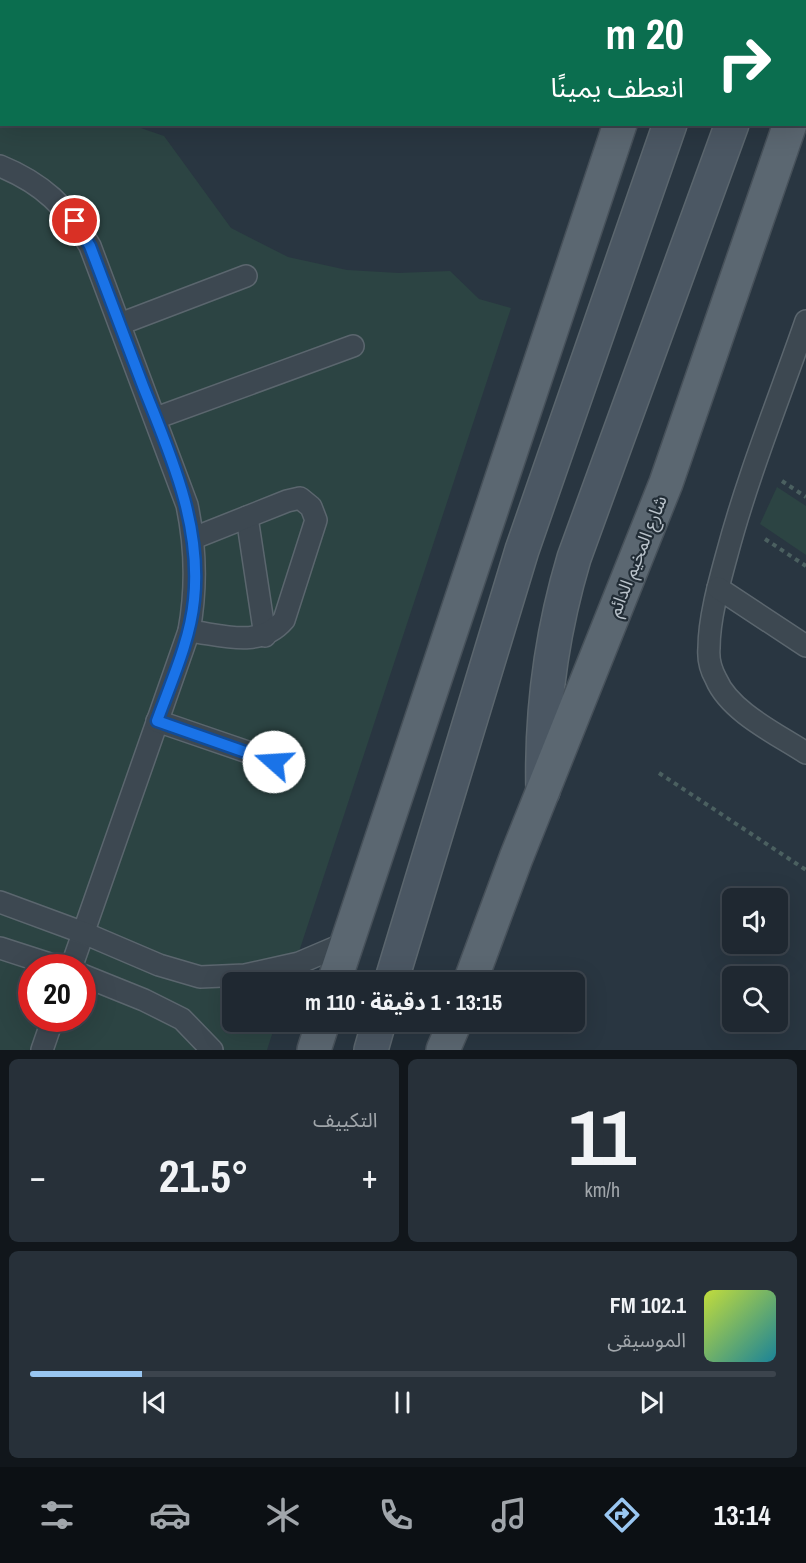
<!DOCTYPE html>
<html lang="ar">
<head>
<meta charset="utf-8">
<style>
  body { margin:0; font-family:"Archivo Narrow","Noto Sans Arabic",sans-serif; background:#273039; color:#f1f3f6; direction:rtl; height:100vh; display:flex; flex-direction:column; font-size:22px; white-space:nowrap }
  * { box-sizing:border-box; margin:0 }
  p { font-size:20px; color:#a1a6ab }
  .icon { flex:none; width:33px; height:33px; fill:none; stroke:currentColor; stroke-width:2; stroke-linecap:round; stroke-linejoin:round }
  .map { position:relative; height:1050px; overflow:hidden; direction:ltr }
  .details { display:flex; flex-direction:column; gap:9px; padding:9px; background:#11161b; flex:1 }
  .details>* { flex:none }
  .banner { position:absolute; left:0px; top:0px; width:807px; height:126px; box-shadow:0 6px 24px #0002,0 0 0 2px #3c444d; direction:rtl; background:#0b6e4f; color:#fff; overflow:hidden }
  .buttons { position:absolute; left:722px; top:888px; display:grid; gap:12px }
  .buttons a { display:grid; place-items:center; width:66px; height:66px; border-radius:9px; background:#1f2831; box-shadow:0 6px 24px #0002,0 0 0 2px #3c444d; font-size:30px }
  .speed { position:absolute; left:18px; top:954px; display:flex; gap:12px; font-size:30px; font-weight:700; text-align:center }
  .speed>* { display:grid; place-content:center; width:78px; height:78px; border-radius:50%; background:#1f2831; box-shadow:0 6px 24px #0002,0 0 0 2px #3c444d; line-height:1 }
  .speed .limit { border:9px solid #d22; background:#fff; color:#111 }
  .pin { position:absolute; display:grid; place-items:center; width:51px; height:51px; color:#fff; margin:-26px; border:3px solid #fff; border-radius:50%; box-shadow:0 2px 6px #0007 }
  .me { position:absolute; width:66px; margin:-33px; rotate:289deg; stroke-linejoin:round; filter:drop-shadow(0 0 4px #0008) }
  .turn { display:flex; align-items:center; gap:21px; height:126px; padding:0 24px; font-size:27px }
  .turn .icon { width:78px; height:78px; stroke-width:2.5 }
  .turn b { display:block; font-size:42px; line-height:51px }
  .big { font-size:45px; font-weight:700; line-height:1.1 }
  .details .card { flex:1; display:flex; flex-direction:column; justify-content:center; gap:9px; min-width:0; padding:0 21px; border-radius:9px; background:#273039 }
  .details .dial { align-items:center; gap:0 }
  .dial b { font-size:78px; line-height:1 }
  .song { display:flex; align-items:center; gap:18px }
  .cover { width:72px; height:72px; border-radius:9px; background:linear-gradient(135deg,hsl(70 70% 55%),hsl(190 70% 35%)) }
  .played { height:6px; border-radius:3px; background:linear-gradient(90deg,#99c6f1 15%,#3c444d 15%) }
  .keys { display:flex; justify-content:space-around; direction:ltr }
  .heat { display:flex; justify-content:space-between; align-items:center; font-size:33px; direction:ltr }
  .details .tiles { flex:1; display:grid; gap:9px; grid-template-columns:1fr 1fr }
  .card:last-child { grid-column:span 2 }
  .trip { position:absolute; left:222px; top:972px; width:363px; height:60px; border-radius:9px; background:#1f2831; box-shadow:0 6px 24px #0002,0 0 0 2px #3c444d; font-weight:700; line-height:60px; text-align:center; direction:rtl }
  .dock { display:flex; height:96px; justify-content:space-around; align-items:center; background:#0c1014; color:#a1a6ab }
  .dock .icon { width:42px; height:42px }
  .dock .on { color:#99c6f1 }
  .dock b { font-size:27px; color:#f1f3f6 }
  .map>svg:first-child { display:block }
  .green { fill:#2c4443; fill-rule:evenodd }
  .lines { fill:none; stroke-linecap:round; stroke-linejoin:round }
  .lane-casing { stroke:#5b666e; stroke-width:24 }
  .secondary-casing { stroke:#5b666e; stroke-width:36 }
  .primary-casing { stroke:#47515a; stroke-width:36 }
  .path { stroke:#4b6060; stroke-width:4; stroke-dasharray:4.5 4.5; stroke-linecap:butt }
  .lane { stroke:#3d4851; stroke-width:21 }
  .secondary { stroke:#4b5763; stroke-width:33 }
  .primary { stroke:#5b6771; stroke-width:33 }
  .route-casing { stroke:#114b97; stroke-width:15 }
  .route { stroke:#1a73e8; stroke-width:10 }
  .labels { text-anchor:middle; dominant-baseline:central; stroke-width:4.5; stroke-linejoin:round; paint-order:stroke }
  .street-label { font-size:18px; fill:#bac3cb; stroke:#222d36 }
</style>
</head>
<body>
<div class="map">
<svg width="806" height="1050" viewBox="0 0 806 1050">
  <rect width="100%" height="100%" fill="#293641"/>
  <g class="green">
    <path d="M 0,79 L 2,124 L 132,125 L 164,136 L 231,228 L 288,257 L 347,270 L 398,273 L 450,271 L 479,299 L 511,308 L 289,982 L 232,982 L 232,1022 L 276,1022 L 267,1050 L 0,1050 ZM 32,968 L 82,968 L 82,1018 L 32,1018 Z"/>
    <polygon points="777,487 806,506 806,555 760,524"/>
  </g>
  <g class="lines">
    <g class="lane-casing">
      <g id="lane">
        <path d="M 0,166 C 42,183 67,207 90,246 L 187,505 C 196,548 197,587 189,631 L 71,968"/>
        <path d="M 806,321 C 779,399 748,475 727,554 C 719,583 709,619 709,648 C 708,659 711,670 716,679 C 730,712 777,734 806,753"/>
        <polyline points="120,324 246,276"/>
        <polyline points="156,418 353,346"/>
        <polyline points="247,517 265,636"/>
        <polyline points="718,588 806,646"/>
        <path d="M 189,631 C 223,635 259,649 284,620 L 316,520 L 311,507 L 300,498 L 287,501 L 194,538"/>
        <polyline points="157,721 274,761"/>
        <polyline points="0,902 84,933 159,965 200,977 245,975 299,963 346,943"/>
        <polyline points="0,948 62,968"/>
        <polyline points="82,975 144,1000 182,1019 212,1050"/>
        <polyline points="42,1050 53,1018"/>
      </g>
    </g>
    <g class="secondary-casing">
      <g id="secondary">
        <polyline points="713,2 714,0"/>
        <polyline points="777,2 777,0"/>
        <path d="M 543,791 C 541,710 551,635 574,558 L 732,124"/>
        <polyline points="391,982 522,550 670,124"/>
        <polyline points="371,1050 379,1022"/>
      </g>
    </g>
    <g class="primary-casing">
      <g id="primary">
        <polyline points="661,2 661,0"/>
        <polyline points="806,81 806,79"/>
        <polyline points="334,982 620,124"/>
        <polyline points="470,982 516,858 666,483 790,124"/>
        <polyline points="314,1050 323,1022"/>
        <polyline points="443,1050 455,1022"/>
      </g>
    </g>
    <g class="path">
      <polyline points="782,481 806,497"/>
      <polyline points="765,539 806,566"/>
      <polyline points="659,773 806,870"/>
    </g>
    <use href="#lane" class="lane"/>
    <use href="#secondary" class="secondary"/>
    <use href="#primary" class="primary"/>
  </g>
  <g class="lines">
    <g class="route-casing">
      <path id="route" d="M 75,221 L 90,246 C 107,292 125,339 143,386 C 170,454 202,524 194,600 C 190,641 171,682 157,721 L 274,762"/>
    </g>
    <use href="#route" class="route"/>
  </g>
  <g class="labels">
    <g class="street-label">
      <text transform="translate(637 556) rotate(-68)">شارع المخيم الدائم</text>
    </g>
  </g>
</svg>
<div class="buttons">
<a><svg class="icon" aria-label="sound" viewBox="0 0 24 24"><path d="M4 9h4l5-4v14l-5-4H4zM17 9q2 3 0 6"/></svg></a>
<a><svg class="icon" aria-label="search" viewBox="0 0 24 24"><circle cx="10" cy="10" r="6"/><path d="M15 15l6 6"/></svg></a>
</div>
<div class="speed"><div class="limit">20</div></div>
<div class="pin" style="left:75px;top:221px;background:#d93025"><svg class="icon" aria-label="arrive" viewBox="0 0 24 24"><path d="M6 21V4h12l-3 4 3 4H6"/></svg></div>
<svg class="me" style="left:274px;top:762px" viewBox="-20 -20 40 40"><circle r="19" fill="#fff"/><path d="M0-13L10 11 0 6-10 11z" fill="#1a73e8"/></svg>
<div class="trip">13:15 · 1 دقيقة · 110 m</div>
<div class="banner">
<div class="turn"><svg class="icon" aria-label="right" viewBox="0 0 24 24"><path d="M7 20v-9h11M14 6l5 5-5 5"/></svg><div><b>20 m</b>انعطف يمينًا</div></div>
</div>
</div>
<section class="details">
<div class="tiles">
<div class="card dial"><b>11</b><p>km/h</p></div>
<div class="card"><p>التكييف</p>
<div class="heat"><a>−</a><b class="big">21.5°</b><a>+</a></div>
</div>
<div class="card">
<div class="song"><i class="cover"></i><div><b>102.1 FM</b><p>الموسيقى</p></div></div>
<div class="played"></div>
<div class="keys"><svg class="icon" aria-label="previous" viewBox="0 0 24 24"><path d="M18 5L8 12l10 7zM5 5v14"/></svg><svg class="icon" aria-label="pause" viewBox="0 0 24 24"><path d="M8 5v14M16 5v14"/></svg><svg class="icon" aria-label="next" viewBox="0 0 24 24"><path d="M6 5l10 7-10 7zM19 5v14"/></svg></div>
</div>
</div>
</section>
<nav class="dock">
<b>13:14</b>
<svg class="icon on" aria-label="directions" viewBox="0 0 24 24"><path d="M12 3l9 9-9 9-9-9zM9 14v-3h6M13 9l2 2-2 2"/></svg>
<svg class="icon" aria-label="music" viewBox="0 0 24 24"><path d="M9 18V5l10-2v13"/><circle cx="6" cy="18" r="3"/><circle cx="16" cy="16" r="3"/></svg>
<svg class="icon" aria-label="phone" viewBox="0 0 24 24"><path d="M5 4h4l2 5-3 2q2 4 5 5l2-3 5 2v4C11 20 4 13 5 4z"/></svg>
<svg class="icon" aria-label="climate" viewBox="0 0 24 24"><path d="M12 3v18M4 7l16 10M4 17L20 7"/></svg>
<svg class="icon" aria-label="car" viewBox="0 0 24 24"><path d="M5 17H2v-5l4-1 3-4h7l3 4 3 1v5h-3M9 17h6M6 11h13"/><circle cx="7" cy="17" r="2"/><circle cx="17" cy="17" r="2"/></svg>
<svg class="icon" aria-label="filters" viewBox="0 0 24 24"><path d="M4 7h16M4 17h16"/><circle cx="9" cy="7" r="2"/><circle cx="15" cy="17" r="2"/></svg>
</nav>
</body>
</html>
